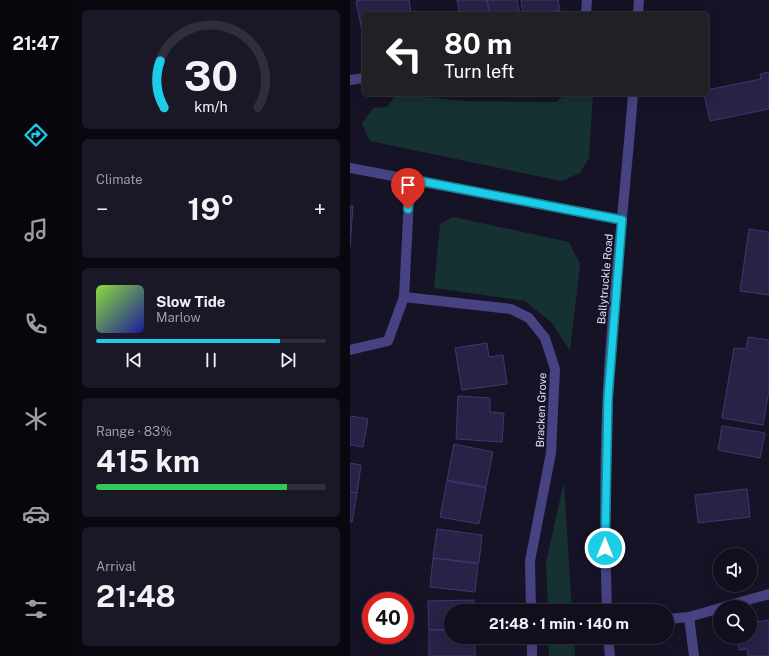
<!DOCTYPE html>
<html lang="en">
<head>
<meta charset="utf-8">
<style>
  body { margin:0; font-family:"Public Sans",sans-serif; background:#1a1726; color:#f1f3f6; height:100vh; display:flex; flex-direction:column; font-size:15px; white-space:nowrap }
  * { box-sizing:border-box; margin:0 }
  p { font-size:13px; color:#9c9ca4 }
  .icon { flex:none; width:22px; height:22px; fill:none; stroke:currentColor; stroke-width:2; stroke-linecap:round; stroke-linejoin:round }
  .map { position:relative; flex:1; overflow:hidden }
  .details { display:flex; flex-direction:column; gap:10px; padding:10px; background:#090810; width:278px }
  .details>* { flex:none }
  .banner { position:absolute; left:12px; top:12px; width:347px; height:84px; border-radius:6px; box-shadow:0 4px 16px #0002,0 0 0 1px #302e3b; background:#202124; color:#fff; overflow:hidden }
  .tools { position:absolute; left:363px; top:548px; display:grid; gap:8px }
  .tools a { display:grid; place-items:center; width:44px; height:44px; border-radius:50%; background:#110e1d; box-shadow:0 4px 16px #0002,0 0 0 1px #302e3b; font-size:20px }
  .speed { position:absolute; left:12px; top:592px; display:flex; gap:8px; font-size:20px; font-weight:700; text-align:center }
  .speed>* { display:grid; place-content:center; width:52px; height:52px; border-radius:50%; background:#110e1d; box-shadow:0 4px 16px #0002,0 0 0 1px #302e3b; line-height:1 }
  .speed .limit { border:6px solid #d22; background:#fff; color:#111 }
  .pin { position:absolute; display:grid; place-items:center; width:34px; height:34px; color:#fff; margin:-41px -17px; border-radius:50% 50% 50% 0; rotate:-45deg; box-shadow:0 0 4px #0007 }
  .pin .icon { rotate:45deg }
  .me { position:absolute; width:44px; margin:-22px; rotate:0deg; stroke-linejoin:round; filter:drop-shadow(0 0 3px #0008) }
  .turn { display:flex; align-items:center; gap:14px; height:84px; padding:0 16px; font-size:18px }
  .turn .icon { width:52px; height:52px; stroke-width:2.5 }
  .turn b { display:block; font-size:28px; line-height:34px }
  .big { font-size:30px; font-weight:700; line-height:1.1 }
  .details .tile { flex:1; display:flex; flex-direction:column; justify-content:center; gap:6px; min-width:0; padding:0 14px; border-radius:6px; background:#1a1726 }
  .details .dial { align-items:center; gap:0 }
  .dial svg { height:104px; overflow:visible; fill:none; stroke:#302e3b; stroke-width:7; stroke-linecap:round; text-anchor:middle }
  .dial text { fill:#f1f3f6; stroke:none }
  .song { display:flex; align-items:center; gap:12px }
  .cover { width:48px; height:48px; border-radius:6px; background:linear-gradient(135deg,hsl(90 70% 55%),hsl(240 70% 35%)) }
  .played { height:4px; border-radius:2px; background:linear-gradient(90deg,#1dcde8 80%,#302e3b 80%) }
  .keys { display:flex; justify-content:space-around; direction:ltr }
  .heat { display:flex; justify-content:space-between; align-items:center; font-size:22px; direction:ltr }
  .charge { height:6px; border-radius:3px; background:linear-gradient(90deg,#34c759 83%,#302e3b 0) }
  .trip { position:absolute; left:94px; top:604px; width:230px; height:40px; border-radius:20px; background:#110e1d; box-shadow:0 4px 16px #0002,0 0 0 1px #302e3b; font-weight:700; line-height:40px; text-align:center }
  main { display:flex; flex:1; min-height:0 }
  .menu { display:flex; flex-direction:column; width:72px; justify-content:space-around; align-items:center; background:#07060c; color:#9c9ca4 }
  .menu .icon { width:28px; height:28px }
  .menu .active { color:#1dcde8 }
  .menu b { font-size:18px; color:#f1f3f6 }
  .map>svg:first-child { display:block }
  .green { fill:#163131 }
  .building { fill:#2a2147; stroke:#433570 }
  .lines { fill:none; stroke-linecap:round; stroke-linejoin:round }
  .minor { stroke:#474382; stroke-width:10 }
  .tertiary { stroke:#474382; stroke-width:10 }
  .route-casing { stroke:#138597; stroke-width:10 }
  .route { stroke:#1dcde8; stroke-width:7 }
  .labels { text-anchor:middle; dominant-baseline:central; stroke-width:4; stroke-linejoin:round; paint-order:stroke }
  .street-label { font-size:11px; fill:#e1ddfb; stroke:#171327 }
</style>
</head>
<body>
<main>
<nav class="menu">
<b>21:47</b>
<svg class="icon active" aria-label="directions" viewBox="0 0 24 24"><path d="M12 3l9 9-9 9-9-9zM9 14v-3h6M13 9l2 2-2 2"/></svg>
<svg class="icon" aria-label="music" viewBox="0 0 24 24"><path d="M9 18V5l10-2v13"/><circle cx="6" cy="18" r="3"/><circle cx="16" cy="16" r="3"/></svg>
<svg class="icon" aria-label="phone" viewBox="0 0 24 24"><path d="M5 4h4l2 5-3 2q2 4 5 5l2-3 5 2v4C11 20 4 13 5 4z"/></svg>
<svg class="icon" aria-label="climate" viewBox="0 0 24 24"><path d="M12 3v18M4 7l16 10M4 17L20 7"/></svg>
<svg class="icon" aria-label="car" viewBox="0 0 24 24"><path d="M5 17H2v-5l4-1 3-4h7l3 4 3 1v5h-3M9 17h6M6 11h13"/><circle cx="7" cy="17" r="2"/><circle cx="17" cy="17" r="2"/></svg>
<svg class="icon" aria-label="filters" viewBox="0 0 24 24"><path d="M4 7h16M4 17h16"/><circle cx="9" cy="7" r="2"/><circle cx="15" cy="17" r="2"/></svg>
</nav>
<section class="details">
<div class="tile dial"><svg viewBox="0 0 100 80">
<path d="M14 69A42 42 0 1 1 86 69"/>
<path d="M14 69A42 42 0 0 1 11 33" stroke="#1dcde8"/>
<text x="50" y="56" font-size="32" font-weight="700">30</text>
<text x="50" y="72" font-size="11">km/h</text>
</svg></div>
<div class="tile"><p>Climate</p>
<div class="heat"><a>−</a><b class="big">19°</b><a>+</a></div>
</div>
<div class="tile">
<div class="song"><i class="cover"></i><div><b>Slow Tide</b><p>Marlow</p></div></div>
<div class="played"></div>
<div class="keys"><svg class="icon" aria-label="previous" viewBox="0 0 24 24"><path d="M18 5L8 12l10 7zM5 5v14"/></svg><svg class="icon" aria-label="pause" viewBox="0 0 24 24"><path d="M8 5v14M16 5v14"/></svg><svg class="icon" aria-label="next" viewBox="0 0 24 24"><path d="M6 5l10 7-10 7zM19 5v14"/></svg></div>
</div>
<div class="tile"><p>Range · 83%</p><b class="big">415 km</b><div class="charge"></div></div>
<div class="tile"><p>Arrival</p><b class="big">21:48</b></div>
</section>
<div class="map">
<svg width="419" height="656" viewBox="0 0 419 656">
  <rect width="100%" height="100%" fill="#171327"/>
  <g class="green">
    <polygon points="46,94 113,101 206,102 216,94 243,94 239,158 230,173 211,181 20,141 12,124 23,108 37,107"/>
    <polygon points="103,217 219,242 230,264 220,351 202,323 175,301 84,288 90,224"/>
    <polygon points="214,482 222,611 198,611 196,562"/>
    <polygon points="198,637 224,637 225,656 199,656"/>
  </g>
  <g class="building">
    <polygon points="11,0 59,0 61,14 14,14 14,31 12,31 6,1"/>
    <polygon points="107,0 137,0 140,14 110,14"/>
    <polygon points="137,0 167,0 170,14 140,14"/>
    <polygon points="171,0 208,0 210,10 187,14 173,14"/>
    <polygon points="419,72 419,109 360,121 354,94 357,94 357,90 411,79 410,74"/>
    <polygon points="0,206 3,206 0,247"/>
    <polygon points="399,229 419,232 419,295 390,291"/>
    <polygon points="398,337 419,340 419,390 413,425 372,418 384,348 396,349"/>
    <polygon points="137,343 139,357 153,355 157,384 112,390 105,348"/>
    <polygon points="108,396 140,398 140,412 154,413 152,442 106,439"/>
    <polygon points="0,416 18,419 13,447 0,445"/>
    <polygon points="372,426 415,433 410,458 368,450"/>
    <polygon points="104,444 143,452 136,487 97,480"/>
    <polygon points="0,463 11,465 7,493 0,492"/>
    <polygon points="97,481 136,488 129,524 90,517"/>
    <polygon points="397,489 400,517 348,523 345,495"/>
    <polygon points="0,492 7,493 2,522 0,522"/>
    <polygon points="87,529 132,535 129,563 83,558"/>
    <polygon points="83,558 128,564 125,592 80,587"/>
    <polygon points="124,600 124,611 101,611 101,629 79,630 78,601"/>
    <polygon points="419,620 419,656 398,656 397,649 389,650 387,637 400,637 400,623"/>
    <polygon points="79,630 101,630 101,637 125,637 125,656 79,656"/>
  </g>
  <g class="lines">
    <g class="minor">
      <polyline points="236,14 237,0"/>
      <polyline points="0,80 14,78"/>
      <polyline points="0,168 272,220"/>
      <polyline points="54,297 161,309 179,318 195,338 205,369 201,453 180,561 181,611"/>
      <polyline points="0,350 38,341 54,297 60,179"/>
      <polyline points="373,607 419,594"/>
      <polyline points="339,617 344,656"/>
      <polyline points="317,619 339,617 370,608"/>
      <polyline points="182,637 182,656"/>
    </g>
    <g class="tertiary">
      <polyline points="288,14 289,0"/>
      <path d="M 257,611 C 254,517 254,423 262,329 C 268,251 277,173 283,94"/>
      <polyline points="258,637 260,656"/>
    </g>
  </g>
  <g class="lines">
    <g class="route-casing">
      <polyline id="route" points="58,209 60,179 272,220 258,398 255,548"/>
    </g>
    <use href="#route" class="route"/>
  </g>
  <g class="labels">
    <g class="street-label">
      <text transform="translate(255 279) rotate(-85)">Ballytruckle Road</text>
      <text transform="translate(191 410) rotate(-88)">Bracken Grove</text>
    </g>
  </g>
</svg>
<div class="tools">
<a><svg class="icon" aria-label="sound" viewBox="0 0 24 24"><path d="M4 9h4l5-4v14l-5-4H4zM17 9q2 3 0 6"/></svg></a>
<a><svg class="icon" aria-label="search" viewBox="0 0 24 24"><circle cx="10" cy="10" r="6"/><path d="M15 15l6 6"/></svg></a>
</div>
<div class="speed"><div class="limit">40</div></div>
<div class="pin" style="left:58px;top:209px;background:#d93025"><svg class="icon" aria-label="arrive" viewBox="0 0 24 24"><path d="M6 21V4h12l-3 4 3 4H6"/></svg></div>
<svg class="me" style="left:255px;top:548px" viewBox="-20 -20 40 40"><circle r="17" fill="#1dcde8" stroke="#fff" stroke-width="3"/><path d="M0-11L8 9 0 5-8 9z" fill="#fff"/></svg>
<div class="trip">21:48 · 1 min · 140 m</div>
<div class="banner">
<div class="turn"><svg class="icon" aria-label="left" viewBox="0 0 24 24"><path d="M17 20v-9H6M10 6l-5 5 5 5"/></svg><div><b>80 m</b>Turn left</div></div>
</div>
</div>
</main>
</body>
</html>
